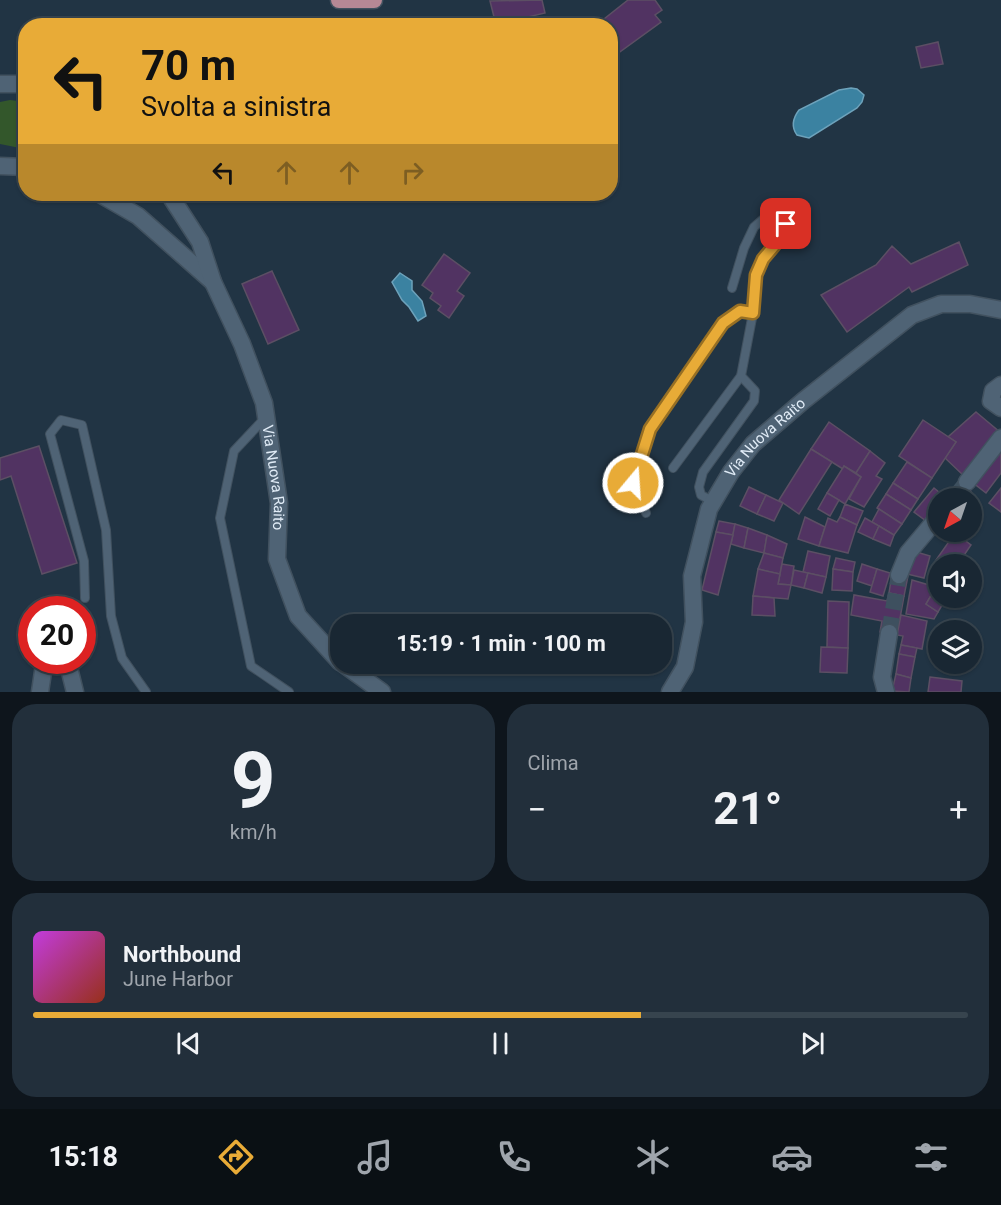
<!DOCTYPE html>
<html lang="it">
<head>
<meta charset="utf-8">
<style>
  body { margin:0; font-family:Roboto,sans-serif; background:#222f3b; color:#f1f3f6; height:100vh; display:flex; flex-direction:column; font-size:22px; white-space:nowrap }
  * { box-sizing:border-box; margin:0 }
  p { font-size:20px; color:#9fa5ac }
  .icon { flex:none; width:33px; height:33px; fill:none; stroke:currentColor; stroke-width:2; stroke-linecap:round; stroke-linejoin:round }
  .map { position:relative; height:692px; overflow:hidden }
  .panel { display:flex; flex-direction:column; gap:12px; padding:12px; background:#0e151c; flex:1 }
  .panel>* { flex:none }
  .top-card { position:absolute; left:18px; top:18px; width:600px; height:183px; border-radius:24px; box-shadow:0 2px 4px #0004,0 0 0 2px #37444e; background:#e8ab37; color:#111; overflow:hidden }
  .needle { width:39px; rotate:220deg }
  .fabs { position:absolute; left:928px; top:488px; display:grid; gap:12px }
  .fabs a { display:grid; place-items:center; width:54px; height:54px; border-radius:50%; background:#192733; box-shadow:0 2px 4px #0004,0 0 0 2px #37444e; font-size:30px }
  .speed { position:absolute; left:18px; top:596px; display:flex; gap:12px; font-size:30px; font-weight:700; text-align:center }
  .speed>* { display:grid; place-content:center; width:78px; height:78px; border-radius:50%; background:#192733; box-shadow:0 2px 4px #0004,0 0 0 2px #37444e; line-height:1 }
  .speed .limit { border:9px solid #d22; background:#fff; color:#111 }
  .pin { position:absolute; display:grid; place-items:center; width:51px; height:51px; color:#fff; margin:-26px; border-radius:12px; box-shadow:0 3px 9px #0006 }
  .me { position:absolute; width:66px; margin:-33px; rotate:18deg; stroke-linejoin:round; filter:drop-shadow(0 0 4px #0008) }
  .turn { display:flex; align-items:center; gap:21px; height:126px; padding:0 24px; font-size:27px }
  .turn .icon { width:78px; height:78px; stroke-width:2.5 }
  .turn b { display:block; font-size:42px; line-height:51px }
  .lanes { display:flex; align-items:center; height:57px; padding:0 24px; background:#0003; justify-content:center; gap:30px; direction:ltr }
  .lanes .off { opacity:.35 }
  .big { font-size:45px; font-weight:700; line-height:1.1 }
  .panel .widget { flex:1; display:flex; flex-direction:column; justify-content:center; gap:9px; min-width:0; padding:0 21px; border-radius:24px; background:#222f3b }
  .panel .dial { align-items:center; gap:0 }
  .dial b { font-size:78px; line-height:1 }
  .song { display:flex; align-items:center; gap:18px }
  .cover { width:72px; height:72px; border-radius:9px; background:linear-gradient(135deg,hsl(290 70% 55%),hsl(10 70% 35%)) }
  .played { height:6px; border-radius:3px; background:linear-gradient(90deg,#e8ab37 65%,#37444e 65%) }
  .keys { display:flex; justify-content:space-around; direction:ltr }
  .heat { display:flex; justify-content:space-between; align-items:center; font-size:33px; direction:ltr }
  .panel .tiles { flex:1; display:grid; gap:12px; grid-template-columns:1fr 1fr }
  .widget:last-child { grid-column:span 2 }
  .trip { position:absolute; left:330px; top:614px; width:342px; height:60px; border-radius:24px; background:#192733; box-shadow:0 2px 4px #0004,0 0 0 2px #37444e; font-weight:700; line-height:60px; text-align:center }
  .tab-bar { display:flex; height:96px; justify-content:space-around; align-items:center; background:#0a1014; color:#9fa5ac }
  .tab-bar .icon { width:42px; height:42px }
  .tab-bar .selected { color:#e8ab37 }
  .tab-bar b { font-size:27px; color:#f1f3f6 }
  .map>svg:first-child { display:block }
  .green { fill:#33572b }
  .water { fill:#3b82a1; stroke:#6da2bb; stroke-width:1.5 }
  .building { fill:#513362; stroke:#5c4f64; stroke-width:1.5 }
  .lines { fill:none; stroke-linecap:round; stroke-linejoin:round }
  .minor-tunnel { stroke:#3e505f; stroke-width:16; stroke-dasharray:16 8; stroke-linecap:butt }
  .service-casing { stroke:#41515f; stroke-width:10 }
  .minor-casing { stroke:#41515f; stroke-width:19 }
  .tertiary-casing { stroke:#41515f; stroke-width:19 }
  .primary-casing { stroke:#41515f; stroke-width:19 }
  .service { stroke:#4f6375; stroke-width:8 }
  .minor { stroke:#4f6375; stroke-width:16 }
  .tertiary { stroke:#4f6375; stroke-width:16 }
  .primary { stroke:#b68895; stroke-width:16 }
  .route-casing { stroke:#976f24; stroke-width:15 }
  .route { stroke:#e8ab37; stroke-width:10 }
  .labels { text-anchor:middle; dominant-baseline:central; stroke-width:6; stroke-linejoin:round; paint-order:stroke }
  .street-label { font-size:15px; fill:#e1ecf7; stroke:#172a3a }
</style>
</head>
<body>
<div class="map">
<svg width="1001" height="692" viewBox="0 0 1001 692">
  <rect width="100%" height="100%" fill="#213444"/>
  <polygon class="green" points="10,100 25,102 25,149 0,144 0,102"/>
  <g class="water">
    <path d="M 851,88 L 857,89 L 864,95 L 862,102 L 857,108 L 809,138 L 797,135 C 791,127 793,118 799,110 L 839,90 Z"/>
    <polygon points="400,273 412,281 412,290 422,301 426,316 418,321 409,307 402,300 392,282"/>
  </g>
  <g class="building">
    <polygon points="542,0 545,13 511,21 509,17 495,21 490,1"/>
    <polygon points="628,0 655,0 662,10 655,15 661,22 617,54 610,46 612,25 604,19"/>
    <polygon points="938,42 943,64 921,68 916,47"/>
    <polygon points="959,242 968,265 912,292 909,287 847,332 821,295 876,265 892,246 911,264"/>
    <polygon points="444,254 470,273 457,291 464,296 449,318 438,310 441,306 430,298 433,293 422,285"/>
    <polygon points="272,271 299,330 268,344 242,284"/>
    <polygon points="976,412 1001,433 964,476 945,458 956,442 948,437"/>
    <polygon points="923,420 956,442 932,478 899,456"/>
    <polygon points="829,422 870,451 856,473 844,466 843,469 811,449"/>
    <polygon points="1001,445 1001,473 986,493 972,482"/>
    <polygon points="39,446 77,563 42,574 11,476 0,480 0,458"/>
    <polygon points="811,449 832,462 799,514 779,500"/>
    <polygon points="870,451 885,463 876,476 882,479 864,507 849,499 861,477 856,473"/>
    <polygon points="907,462 932,478 918,499 893,483"/>
    <polygon points="844,466 861,477 845,504 827,493"/>
    <polygon points="963,477 974,497 972,500 972,498 953,498 949,494"/>
    <polygon points="893,483 918,499 911,510 886,494"/>
    <polygon points="749,487 766,495 757,514 740,506"/>
    <polygon points="934,488 945,497 939,498 939,504 926,521 914,512"/>
    <polygon points="1001,488 1001,512 989,503"/>
    <polygon points="827,493 839,500 830,516 818,509"/>
    <polygon points="886,494 911,510 902,524 877,508"/>
    <polygon points="766,495 783,503 774,521 757,514"/>
    <polygon points="845,504 863,511 857,525 840,517"/>
    <polygon points="879,509 902,524 894,535 872,522"/>
    <polygon points="805,517 825,527 819,546 798,539"/>
    <polygon points="840,517 857,525 848,553 819,546 828,518 837,522"/>
    <polygon points="865,518 879,526 873,539 858,532"/>
    <polygon points="719,521 735,524 733,535 716,532"/>
    <polygon points="735,524 748,528 744,548 731,544"/>
    <polygon points="879,526 894,535 890,546 873,539"/>
    <polygon points="748,528 767,535 764,553 744,548"/>
    <polygon points="716,532 733,535 718,595 702,590"/>
    <polygon points="955,533 971,545 958,564 942,564 936,560"/>
    <polygon points="767,535 787,544 783,558 764,553"/>
    <polygon points="808,551 830,556 826,577 803,572"/>
    <polygon points="913,551 930,556 924,578 907,574"/>
    <polygon points="764,553 783,558 780,574 758,569"/>
    <polygon points="836,558 855,562 853,572 833,569"/>
    <polygon points="782,564 794,566 791,585 778,584"/>
    <polygon points="862,564 877,569 872,586 857,581"/>
    <polygon points="758,569 780,574 778,584 791,585 788,599 753,596"/>
    <polygon points="833,569 853,572 852,591 832,590"/>
    <polygon points="877,569 890,573 883,596 870,592"/>
    <polygon points="794,570 808,573 804,588 791,585"/>
    <polygon points="808,573 826,577 822,593 804,588"/>
    <polygon points="892,574 908,576 904,596 889,593"/>
    <polygon points="912,580 936,587 926,604 938,612 934,619 906,614"/>
    <polygon points="939,582 939,597 947,597 938,612 926,604"/>
    <polygon points="889,593 904,596 897,635 880,632 882,621 851,615 854,595 887,601"/>
    <polygon points="753,596 774,598 775,616 752,615"/>
    <polygon points="828,601 849,602 848,648 827,647"/>
    <polygon points="901,615 927,621 922,649 901,645 903,636 897,635"/>
    <polygon points="901,645 917,648 915,657 899,654"/>
    <polygon points="821,647 848,648 847,673 820,672"/>
    <polygon points="899,654 915,657 911,678 896,674"/>
    <polygon points="896,674 911,678 909,692 892,691"/>
    <polygon points="930,677 962,681 961,692 928,692"/>
  </g>
  <g class="lines">
    <g class="minor-tunnel">
      <polyline points="954,498 967,482"/>
      <polyline points="889,633 899,575"/>
    </g>
    <g class="service-casing">
      <g id="service">
        <polyline points="265,418 234,451 220,518 251,666 289,692"/>
        <polyline points="673,468 741,376"/>
        <polyline points="712,501 701,495 699,487 703,472 754,401 755,391 741,376 753,313"/>
        <polyline points="646,513 633,483 650,429 723,323 740,311 753,313 756,275 763,259 779,240 786,224 768,215 754,227 744,248 732,288"/>
        <polyline points="85,598 84,561 50,434 61,420 82,425 106,530 111,616 122,658 146,692"/>
      </g>
    </g>
    <g class="minor-casing">
      <g id="minor">
        <polyline points="967,482 1001,438"/>
        <polyline points="899,575 908,553 939,516"/>
        <polyline points="67,660 75,692"/>
        <polyline points="40,692 44,665 51,660"/>
        <polyline points="886,692 882,677 889,633"/>
      </g>
    </g>
    <g class="tertiary-casing">
      <g id="tertiary">
        <polyline points="0,84 26,84"/>
        <polyline points="0,166 26,167"/>
        <polyline points="100,194 138,216 213,282"/>
        <path id="s1" d="M 169,194 L 200,242 L 213,282 L 242,344 L 264,403 L 279,503 L 277,559 L 298,616 L 340,662"/>
        <polyline points="1001,385 993,391 991,401 1001,408"/>
        <polyline points="342,663 382,692"/>
        <path id="s2" d="M 670,692 L 685,667 L 694,622 L 692,576 L 709,509 L 731,472 L 753,444 L 803,401 L 912,315 L 941,304 L 970,304 L 1001,310"/>
      </g>
    </g>
    <g class="primary-casing">
      <polyline id="primary" points="339,0 374,0"/>
    </g>
    <use href="#service" class="service"/>
    <use href="#minor" class="minor"/>
    <use href="#tertiary" class="tertiary"/>
    <use href="#primary" class="primary"/>
  </g>
  <g class="lines">
    <g class="route-casing">
      <polyline id="route" points="633,483 650,429 723,323 740,311 753,313 756,275 763,259 779,240 786,224"/>
    </g>
    <use href="#route" class="route"/>
  </g>
  <g class="labels">
    <g class="street-label">
      <text stroke="none"><textPath href="#s2" startOffset="282">Via Nuova Raito</textPath></text>
      <text stroke="none"><textPath href="#s1" startOffset="306">Via Nuova Raito</textPath></text>
    </g>
  </g>
</svg>
<div class="fabs">
<a><svg class="needle" viewBox="-14 -14 28 28"><path d="M0-13l5 13h-10z" fill="#e53935"/><path d="M0 13l5-13h-10z" fill="#9fa5ac"/></svg></a>
<a><svg class="icon" aria-label="sound" viewBox="0 0 24 24"><path d="M4 9h4l5-4v14l-5-4H4zM17 9q2 3 0 6"/></svg></a>
<a><svg class="icon" aria-label="layers" viewBox="0 0 24 24"><path d="M12 4l9 5-9 5-9-5zM3 14l9 5 9-5"/></svg></a>
</div>
<div class="speed"><div class="limit">20</div></div>
<div class="pin" style="left:786px;top:224px;background:#d93025"><svg class="icon" aria-label="arrive" viewBox="0 0 24 24"><path d="M6 21V4h12l-3 4 3 4H6"/></svg></div>
<svg class="me" style="left:633px;top:483px" viewBox="-20 -20 40 40"><circle r="17" fill="#e8ab37" stroke="#fff" stroke-width="3"/><path d="M0-11L8 9 0 5-8 9z" fill="#fff"/></svg>
<div class="trip">15:19 · 1 min · 100 m</div>
<div class="top-card">
<div class="turn"><svg class="icon" aria-label="left" viewBox="0 0 24 24"><path d="M17 20v-9H6M10 6l-5 5 5 5"/></svg><div><b>70 m</b>Svolta a sinistra</div></div>
<div class="lanes"><svg class="icon" aria-label="left" viewBox="0 0 24 24"><path d="M17 20v-9H6M10 6l-5 5 5 5"/></svg><svg class="icon off" aria-label="ahead" viewBox="0 0 24 24"><path d="M12 20V5M6 11l6-6 6 6"/></svg><svg class="icon off" aria-label="ahead" viewBox="0 0 24 24"><path d="M12 20V5M6 11l6-6 6 6"/></svg><svg class="icon off" aria-label="right" viewBox="0 0 24 24"><path d="M7 20v-9h11M14 6l5 5-5 5"/></svg></div>
</div>
</div>
<section class="panel">
<div class="tiles">
<div class="widget dial"><b>9</b><p>km/h</p></div>
<div class="widget"><p>Clima</p>
<div class="heat"><a>−</a><b class="big">21°</b><a>+</a></div>
</div>
<div class="widget">
<div class="song"><i class="cover"></i><div><b>Northbound</b><p>June Harbor</p></div></div>
<div class="played"></div>
<div class="keys"><svg class="icon" aria-label="previous" viewBox="0 0 24 24"><path d="M18 5L8 12l10 7zM5 5v14"/></svg><svg class="icon" aria-label="pause" viewBox="0 0 24 24"><path d="M8 5v14M16 5v14"/></svg><svg class="icon" aria-label="next" viewBox="0 0 24 24"><path d="M6 5l10 7-10 7zM19 5v14"/></svg></div>
</div>
</div>
</section>
<nav class="tab-bar">
<b>15:18</b>
<svg class="icon selected" aria-label="directions" viewBox="0 0 24 24"><path d="M12 3l9 9-9 9-9-9zM9 14v-3h6M13 9l2 2-2 2"/></svg>
<svg class="icon" aria-label="music" viewBox="0 0 24 24"><path d="M9 18V5l10-2v13"/><circle cx="6" cy="18" r="3"/><circle cx="16" cy="16" r="3"/></svg>
<svg class="icon" aria-label="phone" viewBox="0 0 24 24"><path d="M5 4h4l2 5-3 2q2 4 5 5l2-3 5 2v4C11 20 4 13 5 4z"/></svg>
<svg class="icon" aria-label="climate" viewBox="0 0 24 24"><path d="M12 3v18M4 7l16 10M4 17L20 7"/></svg>
<svg class="icon" aria-label="car" viewBox="0 0 24 24"><path d="M5 17H2v-5l4-1 3-4h7l3 4 3 1v5h-3M9 17h6M6 11h13"/><circle cx="7" cy="17" r="2"/><circle cx="17" cy="17" r="2"/></svg>
<svg class="icon" aria-label="filters" viewBox="0 0 24 24"><path d="M4 7h16M4 17h16"/><circle cx="9" cy="7" r="2"/><circle cx="15" cy="17" r="2"/></svg>
</nav>
</body>
</html>
